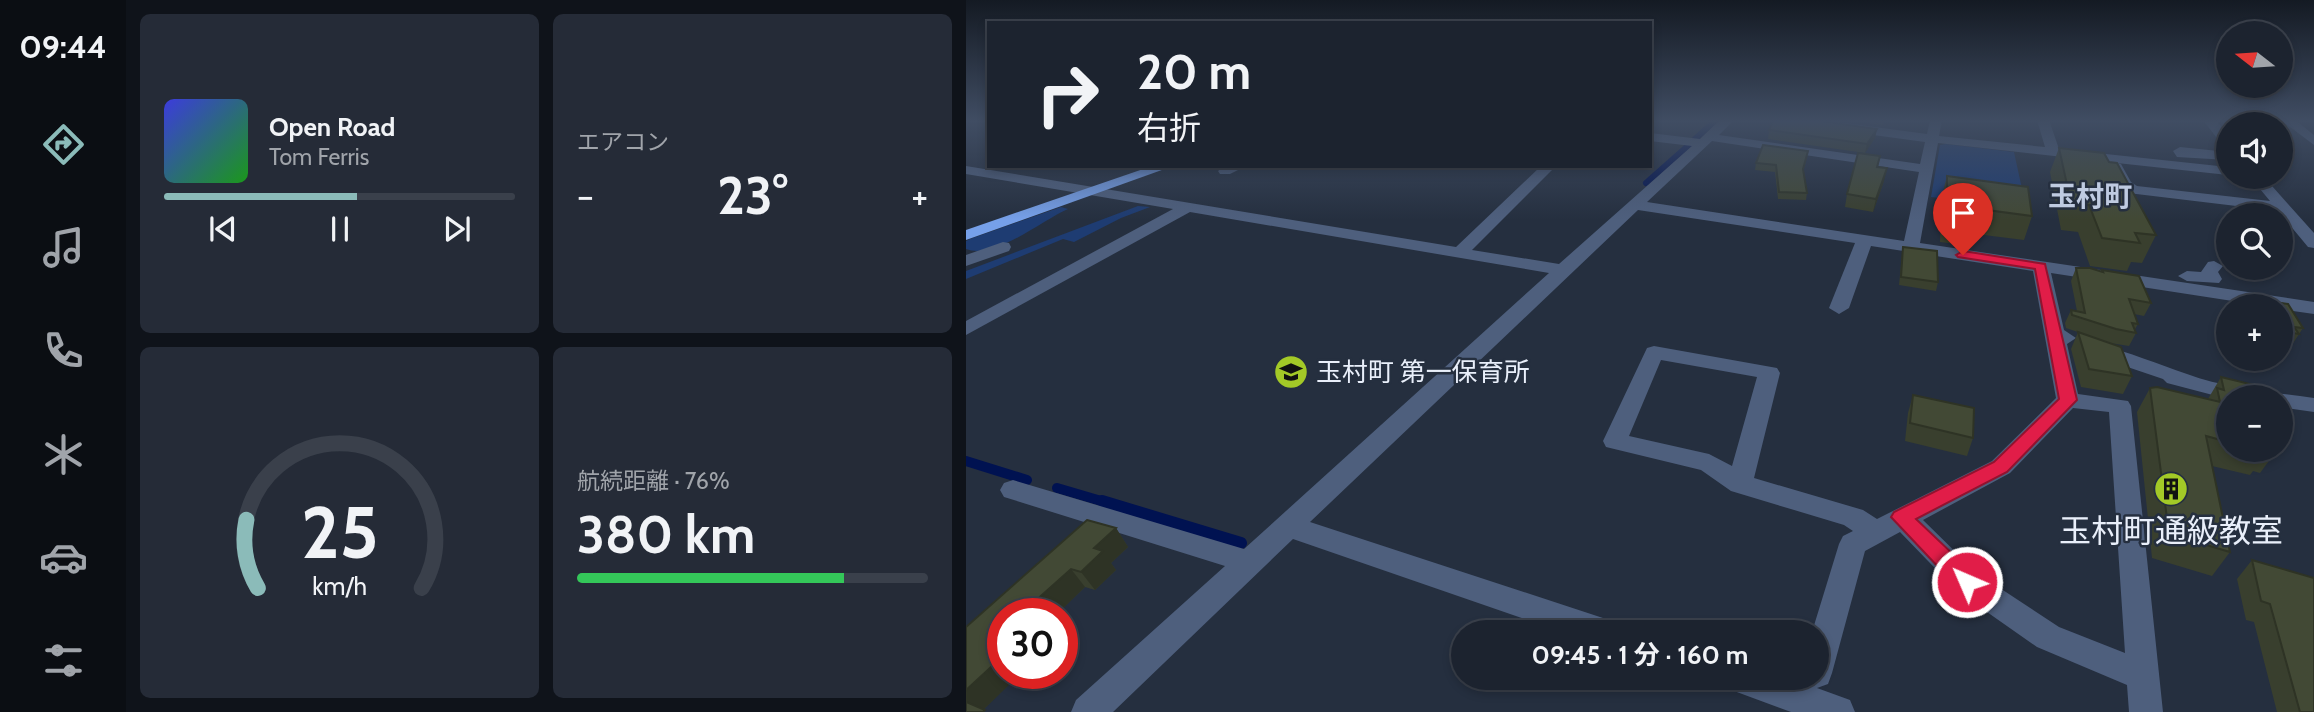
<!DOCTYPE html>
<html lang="ja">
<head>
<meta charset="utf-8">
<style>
  body { margin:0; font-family:Cabin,"Noto Sans JP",sans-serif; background:#252b37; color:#f1f3f6; height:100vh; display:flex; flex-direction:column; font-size:26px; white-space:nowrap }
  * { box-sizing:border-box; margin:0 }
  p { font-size:23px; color:#a0a4aa }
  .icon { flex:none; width:38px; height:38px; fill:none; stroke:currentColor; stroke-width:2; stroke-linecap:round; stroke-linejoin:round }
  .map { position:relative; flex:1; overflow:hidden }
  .drawer { display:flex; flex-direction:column; gap:14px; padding:14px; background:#0f131a; width:840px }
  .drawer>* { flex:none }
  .top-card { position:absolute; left:21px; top:21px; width:665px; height:147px; border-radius:0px; box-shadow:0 4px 10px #0003,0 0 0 2px #3a404b; background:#1c232f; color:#f1f3f6; overflow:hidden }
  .needle { width:46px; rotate:287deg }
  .fabs { position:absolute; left:1250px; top:21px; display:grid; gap:14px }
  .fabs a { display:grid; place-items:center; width:77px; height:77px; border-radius:50%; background:#1c232f; box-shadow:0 4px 10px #0003,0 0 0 2px #3a404b; font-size:35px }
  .speed { position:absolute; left:21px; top:598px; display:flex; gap:14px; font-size:35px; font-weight:700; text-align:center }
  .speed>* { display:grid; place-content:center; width:91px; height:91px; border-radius:50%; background:#1c232f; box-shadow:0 4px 10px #0003,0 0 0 2px #3a404b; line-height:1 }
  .speed .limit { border:10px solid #d22; background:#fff; color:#111 }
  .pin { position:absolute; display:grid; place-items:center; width:60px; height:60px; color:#fff; margin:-72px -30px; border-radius:50% 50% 50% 0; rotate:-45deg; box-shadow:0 0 7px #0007 }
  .pin .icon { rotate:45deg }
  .me { position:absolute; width:77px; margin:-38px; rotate:315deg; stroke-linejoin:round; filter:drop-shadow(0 0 5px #0008) }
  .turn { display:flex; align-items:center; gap:24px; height:147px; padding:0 35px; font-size:32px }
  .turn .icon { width:91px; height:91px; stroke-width:2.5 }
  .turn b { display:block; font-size:49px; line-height:60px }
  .big { font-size:52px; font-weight:700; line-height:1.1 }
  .drawer .widget { flex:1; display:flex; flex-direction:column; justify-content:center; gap:10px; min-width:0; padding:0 24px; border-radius:10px; background:#252b37 }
  .drawer .dial { align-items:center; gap:0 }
  .dial svg { height:182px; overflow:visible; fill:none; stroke:#3a404b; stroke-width:7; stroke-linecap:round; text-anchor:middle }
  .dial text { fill:#f1f3f6; stroke:none }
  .song { display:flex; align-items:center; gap:21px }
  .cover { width:84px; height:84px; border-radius:10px; background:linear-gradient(135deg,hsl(240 70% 55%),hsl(120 70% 35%)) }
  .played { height:7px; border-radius:4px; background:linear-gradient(90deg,#8bbbb9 55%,#3a404b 55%) }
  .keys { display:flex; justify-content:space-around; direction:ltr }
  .heat { display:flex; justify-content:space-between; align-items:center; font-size:38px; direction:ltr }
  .charge { height:10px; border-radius:5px; background:linear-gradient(90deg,#34c759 76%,#3a404b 0) }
  .drawer .tiles { flex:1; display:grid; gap:14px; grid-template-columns:repeat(2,1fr) }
  .trip { position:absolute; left:485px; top:620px; width:378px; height:70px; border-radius:35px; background:#1c232f; box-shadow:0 4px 10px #0003,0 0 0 2px #3a404b; font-weight:700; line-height:70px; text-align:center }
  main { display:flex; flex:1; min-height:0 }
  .dock { display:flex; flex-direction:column; width:126px; justify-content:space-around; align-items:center; background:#0b0e13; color:#a0a4aa }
  .dock .icon { width:49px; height:49px }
  .dock .current { color:#8bbbb9 }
  .dock b { font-size:32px; color:#f1f3f6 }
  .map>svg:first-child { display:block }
  .green { fill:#1e3c72 }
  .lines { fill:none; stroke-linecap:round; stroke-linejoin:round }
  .stream-far2 { stroke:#001251; stroke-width:6 }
  .stream-far1 { stroke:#001251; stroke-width:10 }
  .stream { stroke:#001251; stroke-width:12 }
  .minor { fill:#4e5f7d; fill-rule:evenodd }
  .highway { fill:#76a0e9; fill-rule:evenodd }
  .wall { fill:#393f2e }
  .shaded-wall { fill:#2e3325 }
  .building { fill:#424935; stroke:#2e3325; stroke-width:2 }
  .route { fill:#e11d48; stroke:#92132f; stroke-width:2 }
  .labels { text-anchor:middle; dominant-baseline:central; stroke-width:5; stroke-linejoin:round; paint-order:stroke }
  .poi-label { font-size:26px; fill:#e9effa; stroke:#252f3f; text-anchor:start }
  .far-district-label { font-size:28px; font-weight:bold; fill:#bfcbe1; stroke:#252f3f }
  .near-poi-label { font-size:32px; fill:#e9effa; stroke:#252f3f }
</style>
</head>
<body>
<main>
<nav class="dock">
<b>09:44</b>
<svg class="icon current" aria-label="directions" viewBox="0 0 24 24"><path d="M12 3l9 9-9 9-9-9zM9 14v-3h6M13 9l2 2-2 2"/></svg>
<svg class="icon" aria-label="music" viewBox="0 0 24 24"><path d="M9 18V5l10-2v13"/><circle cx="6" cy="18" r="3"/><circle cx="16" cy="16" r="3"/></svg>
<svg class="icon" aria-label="phone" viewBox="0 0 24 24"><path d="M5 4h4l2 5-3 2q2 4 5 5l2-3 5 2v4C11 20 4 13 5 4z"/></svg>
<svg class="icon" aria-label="climate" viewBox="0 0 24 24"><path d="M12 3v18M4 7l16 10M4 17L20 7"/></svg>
<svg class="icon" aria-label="car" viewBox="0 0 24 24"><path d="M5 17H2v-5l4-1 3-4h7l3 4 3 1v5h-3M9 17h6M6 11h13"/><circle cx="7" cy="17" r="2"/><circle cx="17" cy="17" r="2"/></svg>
<svg class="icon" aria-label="filters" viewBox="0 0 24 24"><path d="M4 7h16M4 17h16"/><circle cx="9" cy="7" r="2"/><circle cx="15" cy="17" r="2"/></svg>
</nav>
<section class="drawer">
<div class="tiles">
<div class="widget">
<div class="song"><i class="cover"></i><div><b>Open Road</b><p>Tom Ferris</p></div></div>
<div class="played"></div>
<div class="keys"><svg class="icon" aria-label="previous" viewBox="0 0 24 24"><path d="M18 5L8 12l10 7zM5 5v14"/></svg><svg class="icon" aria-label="pause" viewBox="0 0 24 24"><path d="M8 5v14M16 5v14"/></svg><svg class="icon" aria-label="next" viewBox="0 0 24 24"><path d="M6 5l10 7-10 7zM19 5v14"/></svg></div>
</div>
<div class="widget"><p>エアコン</p>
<div class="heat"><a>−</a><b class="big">23°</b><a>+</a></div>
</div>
<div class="widget dial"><svg viewBox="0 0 100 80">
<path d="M14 69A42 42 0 1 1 86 69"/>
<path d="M14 69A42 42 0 0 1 9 39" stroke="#8bbbb9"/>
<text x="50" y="56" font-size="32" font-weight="700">25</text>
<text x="50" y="72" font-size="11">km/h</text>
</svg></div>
<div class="widget"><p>航続距離 · 76%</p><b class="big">380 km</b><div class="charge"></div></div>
</div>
</section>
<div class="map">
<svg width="1348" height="712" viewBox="0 0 1348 712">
  <rect width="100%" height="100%" fill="#252f3f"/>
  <g class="green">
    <polygon points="980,144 1048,152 1058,198 1026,205 965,197 974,145"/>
    <polygon points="172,206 184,207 155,218 108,242 97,239 0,279 0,271"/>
    <path d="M 95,207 L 102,209 C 76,220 29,260 0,249 L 0,241 L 4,239 Z"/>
  </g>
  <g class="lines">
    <g class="stream-far2">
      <polyline points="729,139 750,120"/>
      <polyline points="680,183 724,144"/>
    </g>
    <g class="stream-far1">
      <polyline points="0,461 61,480"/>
      <polyline points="91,488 142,503"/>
    </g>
    <polyline class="stream" points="136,501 275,543"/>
    <g class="minor">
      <path d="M 754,120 L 768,120 L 753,135 L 954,164 L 959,142 L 826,124 L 820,120 L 856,120 L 961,134 L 964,120 L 976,120 L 973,136 L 1079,147 L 1071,120 L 1083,120 L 1093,149 L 1262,167 L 1262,175 L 1151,163 L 1155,164 L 1165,182 L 1171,186 L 1304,201 L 1284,177 L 1298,177 L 1348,233 L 1348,248 L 1342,247 L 1312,211 L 1162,193 L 1154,188 L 1143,167 L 1150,163 L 972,143 L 954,243 L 1348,302 L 1348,314 L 1314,309 L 1314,306 L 1299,306 L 1085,273 L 1098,330 L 1110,338 L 1101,344 L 1112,394 L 1162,401 L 1165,406 L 1197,712 L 1163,712 L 1161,685 L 1071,647 L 991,591 L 934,532 L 899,551 L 866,673 L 862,684 L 851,688 L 884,700 L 889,712 L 825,712 L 760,688 L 756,677 L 819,677 L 838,684 L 835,677 L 850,677 L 850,632 L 846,632 L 873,544 L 877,536 L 887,531 L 878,525 L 765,491 L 735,470 L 640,447 L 637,441 L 681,348 L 688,346 L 811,368 L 814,373 L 788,478 L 897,510 L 911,519 L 1026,461 L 1090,398 L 1067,271 L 905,246 L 883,308 L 873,314 L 863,308 L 889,243 L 672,210 L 344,522 L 637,618 L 648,622 L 653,632 L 596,632 L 327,539 L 147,712 L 105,712 L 110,700 L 259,566 L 38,497 L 34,490 L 38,483 L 47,480 L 278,549 L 583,273 L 224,212 L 0,335 L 0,321 L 207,209 L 0,174 L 0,166 L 490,247 L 575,166 L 590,166 L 506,250 L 593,264 L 726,146 L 684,141 L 684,133 L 734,139 ZM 746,141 L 953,172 L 938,241 L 681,202 ZM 695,360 L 791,377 L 766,466 L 743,454 L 663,436 ZM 1107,408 L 1143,412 L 1159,653 L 1093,627 L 1011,573 L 957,520 L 1044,473 Z"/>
      <polygon points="1237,120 1250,120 1262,135 1262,147 1257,146"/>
      <polygon points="1315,120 1329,120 1348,135 1348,145"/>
      <polygon points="1214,147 1262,152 1262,160 1211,157 1207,151"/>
      <polygon points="259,166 280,166 264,174 254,174 252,171"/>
      <polygon points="37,242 43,243 45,247 43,251 0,266 0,255"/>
      <polygon points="1248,261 1257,266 1252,272 1256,279 1253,283 1221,281 1212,276 1221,271 1235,272 1242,262"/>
      <path d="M 1133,345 C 1163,352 1192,364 1221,374 C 1262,389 1306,392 1348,398 L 1348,412 L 1314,407 L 1314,397 L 1262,399 L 1201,383 L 1197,379 L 1126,355 L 1123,351 L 1126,347 Z"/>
    </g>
    <polygon class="highway" points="186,166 207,166 0,240 0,230"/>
  </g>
  <g class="wall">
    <polygon points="878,120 920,120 917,125"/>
    <polygon points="911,129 909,138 899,153 802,139 803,130"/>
    <polygon points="1093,148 1143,162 1190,235 1176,263 1165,262 1161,271 1124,266 1112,232 1095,230 1084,172"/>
    <polygon points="914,156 912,167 918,181 907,212 879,207 881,194"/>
    <polygon points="841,158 837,172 841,193 840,200 812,199 809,172 789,170 790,163"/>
    <polygon points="981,176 1066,216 1058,240 1010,234 1007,246 974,242 975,199"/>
    <polygon points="937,247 972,282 970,291 933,285 936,255"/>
    <polygon points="1110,268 1135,272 1136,270 1185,303 1178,316 1168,314 1172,324 1169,329 1170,333 1163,346 1144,343 1100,328 1099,323 1105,310 1111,311 1105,281"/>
    <polygon points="1288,299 1322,304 1337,328 1322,351 1314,350 1314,306 1282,306"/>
    <polygon points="1112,332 1166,376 1157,394 1115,387 1105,349"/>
    <polygon points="1255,377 1262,397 1262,450 1311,450 1294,473 1287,471 1284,475 1246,466 1264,552 1246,576 1186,558 1171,412 1184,388 1242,399"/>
    <polygon points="947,395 1007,438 1001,456 939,441 942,413"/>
    <polygon points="150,528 162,547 145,563 150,570 129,590 119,587 91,614 37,614 37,674 54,674 18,709 0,712 0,627"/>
    <polygon points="1286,560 1348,712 1311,712 1288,622 1280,620 1271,579"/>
  </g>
  <g class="shaded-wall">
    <polygon points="911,129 909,138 899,153 901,144"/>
    <polygon points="921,168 918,181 907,212 910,199"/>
    <polygon points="150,528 162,547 145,563 150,570 129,590 115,572 128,548"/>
    <polygon points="105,569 119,587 91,614 66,614 68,602"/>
    <polygon points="37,656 37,674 54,674 15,712 0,707 0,690"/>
  </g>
  <g class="building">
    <polygon points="807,120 848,120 911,129 901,144 803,130"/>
    <polygon points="797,145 842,151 837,169 841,193 813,192 810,165 790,163"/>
    <polygon points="1093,148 1138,153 1143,162 1151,163 1190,235 1169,233 1174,243 1136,238 1123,205 1105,203"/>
    <polygon points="892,153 914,156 911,167 921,168 910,199 881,194"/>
    <polygon points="981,176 1062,187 1066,216 1013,209 1014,222 981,217"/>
    <polygon points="937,247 971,251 972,282 935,277"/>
    <polygon points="1110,268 1124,268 1137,272 1136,270 1173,276 1185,303 1163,299 1172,324 1166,323 1170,333 1150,329 1106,315 1105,310 1119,313"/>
    <polygon points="1288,299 1322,304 1337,328 1328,327 1333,334 1314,331 1314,306 1287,306 1284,302 1290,303"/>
    <polygon points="1112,332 1155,347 1166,376 1123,369"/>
    <polygon points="1255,377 1292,386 1295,397 1262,397 1262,442 1240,436 1264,552 1203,534 1184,388 1191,387 1254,402 1251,388 1258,390"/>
    <polygon points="947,395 1008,408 1007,438 944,423"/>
    <polygon points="121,520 150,528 128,548 137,551 115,572 105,569 68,602 77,605 66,614 37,614 37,656 0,690 0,627"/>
    <polygon points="1286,560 1348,578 1348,712 1334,712 1304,604 1295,601"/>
    <polygon points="0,702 19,710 17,712 0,712"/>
  </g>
  <linearGradient id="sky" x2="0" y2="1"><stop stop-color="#141a23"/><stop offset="0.55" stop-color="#404d63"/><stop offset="1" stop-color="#404d63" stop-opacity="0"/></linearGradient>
  <rect width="1348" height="220" fill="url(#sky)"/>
  <polygon class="route" points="997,251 1079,264 1111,400 1041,472 950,519 1009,575 1013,582 1009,589 1001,591 993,589 925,517 928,512 1028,462 1093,399 1069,269 992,257 990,255"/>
  <defs>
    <g id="school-disc" transform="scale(1.75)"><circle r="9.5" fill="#a3c927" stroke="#252f3f"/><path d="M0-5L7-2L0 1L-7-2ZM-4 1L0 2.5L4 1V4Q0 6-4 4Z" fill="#111"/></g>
    <g id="building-disc" transform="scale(1.75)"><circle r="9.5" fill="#a3c927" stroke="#252f3f"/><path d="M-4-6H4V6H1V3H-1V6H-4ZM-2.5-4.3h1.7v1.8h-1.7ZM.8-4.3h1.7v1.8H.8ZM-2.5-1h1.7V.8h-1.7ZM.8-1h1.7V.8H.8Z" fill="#111"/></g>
  </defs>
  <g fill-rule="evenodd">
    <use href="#school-disc" x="325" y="372"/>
    <use href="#building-disc" x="1205" y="489"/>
  </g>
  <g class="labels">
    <g class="poi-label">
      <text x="350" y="372">玉村町 第一保育所</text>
    </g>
    <g class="far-district-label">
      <text x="1124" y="196">玉村町</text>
    </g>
    <g class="near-poi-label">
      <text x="1205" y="530">玉村町通級教室</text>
    </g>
  </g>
</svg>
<div class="fabs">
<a><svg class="needle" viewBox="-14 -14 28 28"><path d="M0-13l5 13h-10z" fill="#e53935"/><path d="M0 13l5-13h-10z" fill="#a0a4aa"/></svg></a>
<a><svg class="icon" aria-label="sound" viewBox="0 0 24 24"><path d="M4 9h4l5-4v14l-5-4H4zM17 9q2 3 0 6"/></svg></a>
<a><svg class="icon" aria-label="search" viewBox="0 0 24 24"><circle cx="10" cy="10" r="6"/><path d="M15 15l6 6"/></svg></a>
<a>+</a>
<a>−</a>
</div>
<div class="speed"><div class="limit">30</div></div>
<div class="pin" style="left:997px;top:255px;background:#d93025"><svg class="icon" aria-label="arrive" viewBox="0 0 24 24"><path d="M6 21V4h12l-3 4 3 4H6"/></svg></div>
<svg class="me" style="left:1001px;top:582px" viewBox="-20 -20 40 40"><circle r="17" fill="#e11d48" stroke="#fff" stroke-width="3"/><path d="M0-11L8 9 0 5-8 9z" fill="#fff"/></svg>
<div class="trip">09:45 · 1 分 · 160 m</div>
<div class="top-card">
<div class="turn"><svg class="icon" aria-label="right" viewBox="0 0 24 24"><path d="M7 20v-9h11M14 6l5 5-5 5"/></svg><div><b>20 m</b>右折</div></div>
</div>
</div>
</main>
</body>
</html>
